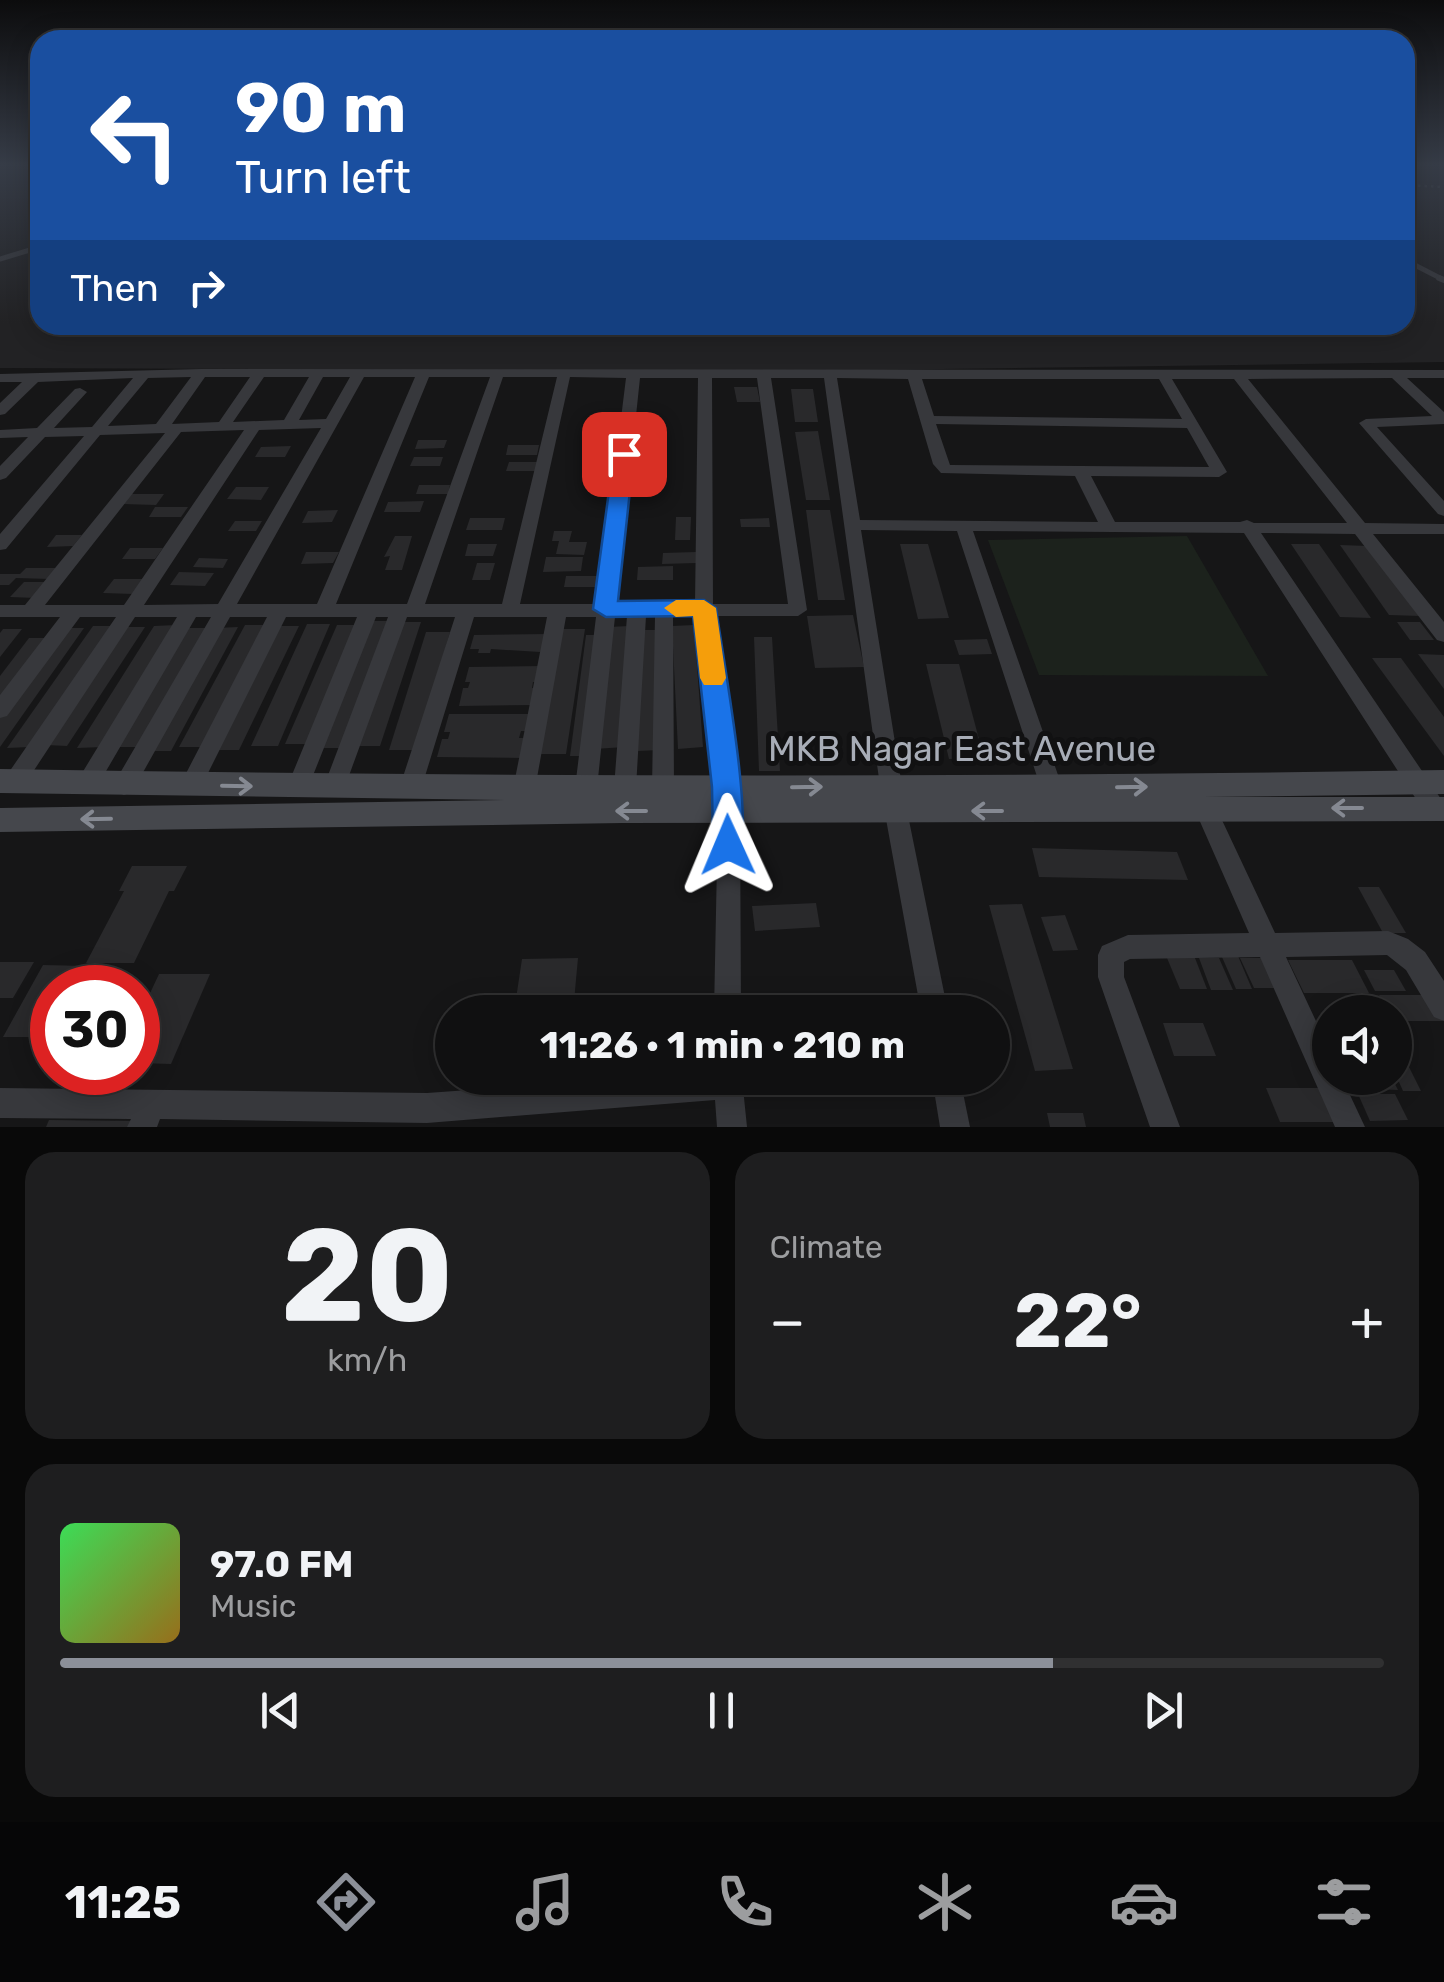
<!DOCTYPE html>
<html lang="en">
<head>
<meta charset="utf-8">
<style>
  body { margin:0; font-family:Rubik,sans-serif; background:#1e1e1f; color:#f1f3f6; height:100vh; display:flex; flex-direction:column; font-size:38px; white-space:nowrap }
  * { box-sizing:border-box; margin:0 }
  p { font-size:32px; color:#9c9d9f }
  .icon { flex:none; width:55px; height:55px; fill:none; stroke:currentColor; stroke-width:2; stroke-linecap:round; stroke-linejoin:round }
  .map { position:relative; height:1127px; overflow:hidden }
  .details { display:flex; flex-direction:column; gap:25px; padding:25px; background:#090909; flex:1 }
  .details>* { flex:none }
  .hud { position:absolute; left:30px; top:30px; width:1385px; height:305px; border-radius:30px; box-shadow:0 5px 25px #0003,0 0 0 2px #303031; background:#1a4fa0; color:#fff; overflow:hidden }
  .buttons { position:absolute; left:1312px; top:995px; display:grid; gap:20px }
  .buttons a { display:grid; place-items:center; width:100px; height:100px; border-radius:50%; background:#101011; box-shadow:0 5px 25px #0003,0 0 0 2px #303031; font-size:50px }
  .speed { position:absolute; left:30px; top:965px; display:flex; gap:20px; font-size:50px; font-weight:700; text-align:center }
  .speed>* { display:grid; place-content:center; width:130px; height:130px; border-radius:50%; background:#101011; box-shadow:0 5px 25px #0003,0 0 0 2px #303031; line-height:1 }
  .speed .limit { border:15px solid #d22; background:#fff; color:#111 }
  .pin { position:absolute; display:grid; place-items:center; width:85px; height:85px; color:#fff; margin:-42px; border-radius:20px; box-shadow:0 5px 15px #0006 }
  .me { position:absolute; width:110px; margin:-55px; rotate:359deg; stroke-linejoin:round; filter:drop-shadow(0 0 8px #0008) }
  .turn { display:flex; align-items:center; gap:35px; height:210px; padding:0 40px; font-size:45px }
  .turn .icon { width:130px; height:130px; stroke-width:2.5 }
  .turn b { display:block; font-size:70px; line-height:85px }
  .then { display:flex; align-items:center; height:95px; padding:0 40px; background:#0003; gap:20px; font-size:38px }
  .big { font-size:75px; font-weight:700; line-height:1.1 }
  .details .widget { flex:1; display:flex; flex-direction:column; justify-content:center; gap:15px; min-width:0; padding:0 35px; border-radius:30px; background:#1e1e1f }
  .details .dial { align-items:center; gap:0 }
  .dial b { font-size:130px; line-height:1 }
  .song { display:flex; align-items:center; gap:30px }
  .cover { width:120px; height:120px; border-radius:15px; background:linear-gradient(135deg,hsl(130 70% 55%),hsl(40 70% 35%)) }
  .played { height:10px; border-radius:5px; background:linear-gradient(90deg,#8c9099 75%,#303031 75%) }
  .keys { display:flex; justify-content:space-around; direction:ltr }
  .heat { display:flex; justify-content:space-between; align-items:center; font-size:55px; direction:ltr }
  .details .tiles { flex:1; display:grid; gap:25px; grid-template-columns:1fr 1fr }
  .widget:last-child { grid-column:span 2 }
  .trip { position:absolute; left:435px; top:995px; width:575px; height:100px; border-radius:50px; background:#101011; box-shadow:0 5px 25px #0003,0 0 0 2px #303031; font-weight:700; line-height:100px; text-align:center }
  .menu { display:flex; height:160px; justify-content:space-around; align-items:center; background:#060607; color:#9c9d9f }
  .menu .icon { width:70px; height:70px }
  .menu .on { color:#8c9099 }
  .menu b { font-size:45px; color:#f1f3f6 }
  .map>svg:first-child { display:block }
  .built { fill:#222224 }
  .green { fill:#1c221c }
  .building { fill:#29292b }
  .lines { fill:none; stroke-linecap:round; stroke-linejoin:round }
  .path { stroke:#3d3f43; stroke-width:2.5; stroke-dasharray:2.5 4; stroke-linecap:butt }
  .service-far1 { stroke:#37383c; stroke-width:5 }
  .service { stroke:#37383c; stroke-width:6 }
  .minor { fill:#37383c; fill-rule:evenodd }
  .secondary { fill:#45474c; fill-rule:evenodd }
  .oneway { stroke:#858992 }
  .route { fill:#1a73e8; stroke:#114b97; stroke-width:2.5 }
  .slow { fill:#f59e0b }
  .labels { text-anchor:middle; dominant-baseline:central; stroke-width:10; stroke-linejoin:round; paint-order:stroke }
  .near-street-label { font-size:35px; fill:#a8adb7; stroke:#111112 }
</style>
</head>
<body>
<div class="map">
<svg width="1444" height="1127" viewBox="0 0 1444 1127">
  <rect width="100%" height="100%" fill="#161617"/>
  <polygon class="built" points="0,166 40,166 40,325 1405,325 1405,166 1444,166 1444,362 795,371 0,368"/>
  <polygon class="green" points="1187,536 1268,676 1039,675 988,540"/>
  <g class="building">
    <polygon points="734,387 757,387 760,402 737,402"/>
    <polygon points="791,389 813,389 818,422 795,422"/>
    <polygon points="818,431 830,500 806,500 795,432"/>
    <polygon points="418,440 447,440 444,448 415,449"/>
    <polygon points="508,445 539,445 537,455 506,455"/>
    <polygon points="291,446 285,457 255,457 261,447"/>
    <polygon points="414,457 443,457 440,466 410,466"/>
    <polygon points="509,462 538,462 536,471 506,471"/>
    <polygon points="419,485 450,485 448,494 416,494"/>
    <polygon points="236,487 269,487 261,500 227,499"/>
    <polygon points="131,494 164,494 156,505 123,504"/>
    <polygon points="424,501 420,512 384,512 388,502"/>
    <polygon points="155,507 188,507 181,517 149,517"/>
    <polygon points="338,510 332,522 302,523 308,511"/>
    <polygon points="806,510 830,510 845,600 818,600"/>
    <polygon points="676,517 691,517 690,540 675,540"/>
    <polygon points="470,518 505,518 502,530 466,530"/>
    <polygon points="769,518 770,527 741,527 740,519"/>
    <polygon points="235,521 262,521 256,531 228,531"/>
    <polygon points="554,531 572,531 569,542 587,542 584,555 556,554 559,541 552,541"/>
    <polygon points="56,535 82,535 73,546 47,547"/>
    <polygon points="395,536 412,536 402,570 385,570 390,556 384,557"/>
    <polygon points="468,544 497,544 493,556 465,556"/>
    <polygon points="900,544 928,544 949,618 918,619"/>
    <polygon points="1291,544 1319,544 1371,618 1340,617"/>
    <polygon points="1340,545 1368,546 1420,616 1389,615"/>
    <polygon points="130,548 163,548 155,559 122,559"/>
    <polygon points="306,552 339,552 333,563 301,564"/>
    <polygon points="696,552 696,563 662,564 663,553"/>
    <polygon points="546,557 583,557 581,571 543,572"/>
    <polygon points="199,558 228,559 223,568 193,567"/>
    <polygon points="477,563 495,563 490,580 472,580"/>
    <polygon points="673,566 673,580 637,580 638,567"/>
    <polygon points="26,568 59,568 50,579 16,578 9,585 0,585 0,574 20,574"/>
    <polygon points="179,572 214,573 205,586 170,585"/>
    <polygon points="566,576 598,576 597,587 564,587"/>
    <polygon points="114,579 143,579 133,594 103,593"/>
    <polygon points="24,582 49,582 36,598 10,597"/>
    <polygon points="853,615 864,667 815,668 807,616"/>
    <polygon points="370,621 393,621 345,748 319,748"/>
    <polygon points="398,622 421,622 380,746 355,746"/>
    <polygon points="1397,622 1420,622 1434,640 1410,640"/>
    <polygon points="307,624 330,624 278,746 251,746"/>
    <polygon points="176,625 103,747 77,748 154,626"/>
    <polygon points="245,625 269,625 206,747 179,747"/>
    <polygon points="337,625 359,625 310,744 285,744"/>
    <polygon points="694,625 703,747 678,749 672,626"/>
    <polygon points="93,626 113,626 30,747 7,748"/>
    <polygon points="276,626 299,626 239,750 214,750"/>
    <polygon points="629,626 625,747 594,749 608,627"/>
    <polygon points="127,627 145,627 67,746 46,745"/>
    <polygon points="238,627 171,751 146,751 216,628"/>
    <polygon points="64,628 84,628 0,747 0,715"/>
    <polygon points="186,628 209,628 140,747 114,747"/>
    <polygon points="3,629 22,629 0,657 0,633"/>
    <polygon points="558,629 585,629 566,754 536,754"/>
    <polygon points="638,630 659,630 660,750 637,751"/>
    <polygon points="426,632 450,632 416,750 389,750"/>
    <polygon points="549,634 546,650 540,652 491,649 490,653 478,653 479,649 470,649 474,635"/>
    <polygon points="586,635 602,635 590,756 570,756"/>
    <polygon points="754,637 772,637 780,771 759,771"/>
    <polygon points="29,638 50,638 0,705 0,676"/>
    <polygon points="987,639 992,654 959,655 954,640"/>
    <polygon points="1418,654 1444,655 1444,689"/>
    <polygon points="1372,658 1401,658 1444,717 1444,756"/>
    <polygon points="926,664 959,664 984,758 949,759"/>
    <polygon points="543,666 541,682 533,682 532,688 540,688 537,705 459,706 463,688 468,688 470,682 465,682 469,667"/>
    <polygon points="449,714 531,714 528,731 521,731 519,738 526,738 523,758 437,757 442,739 448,739 450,732 444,732"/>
    <polygon points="1032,848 1177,852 1188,880 1039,877"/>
    <polygon points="132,866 187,866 174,891 169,891 134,963 86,963 124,891 119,891"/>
    <polygon points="1358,887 1379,887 1406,933 1383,933"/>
    <polygon points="816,903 820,927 755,931 752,906"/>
    <polygon points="1022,904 1073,1069 1035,1071 989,905"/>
    <polygon points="1065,915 1078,950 1053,951 1041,917"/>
    <polygon points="1238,956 1252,989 1236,989 1222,957"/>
    <polygon points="578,958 573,1012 514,1012 522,959"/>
    <polygon points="1167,958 1195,958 1207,989 1180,989"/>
    <polygon points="1199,958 1219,958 1233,990 1211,990"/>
    <polygon points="1240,958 1263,958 1277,988 1254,988"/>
    <polygon points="1288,960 1352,960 1369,993 1304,993"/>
    <polygon points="0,962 34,962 13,998 0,998"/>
    <polygon points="43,965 86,966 74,988 52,988 52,1029 48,1037 3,1037"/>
    <polygon points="1364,970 1394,970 1406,991 1375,991"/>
    <polygon points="159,974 210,974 171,1064 138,1063 138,1019"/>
    <polygon points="1379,995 1428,995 1443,1021 1395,1021 1395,1012 1388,1012"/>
    <polygon points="1163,1023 1203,1023 1216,1056 1174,1056"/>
    <polygon points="1395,1058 1405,1059 1421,1091 1403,1091 1395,1073"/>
    <polygon points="1337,1078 1392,1078 1398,1090 1342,1088"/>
    <polygon points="1266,1088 1321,1088 1335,1122 1280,1122"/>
    <polygon points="1358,1094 1395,1094 1408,1120 1370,1121"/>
    <polygon points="1047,1113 1083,1113 1086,1127 1050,1127"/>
    <polygon points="49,1120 141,1121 138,1127 46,1127"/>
  </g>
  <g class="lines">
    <polyline class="path" points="1405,185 1444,187"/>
    <g class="service-far1">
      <polyline points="0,259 40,247"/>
      <polyline points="1405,260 1444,280"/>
    </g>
    <polyline class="service" points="1439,278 1444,280"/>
    <g class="minor">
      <path d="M 201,369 L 1444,370 L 1444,378 L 1407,378 L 1444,412 L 1444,424 L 1377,427 L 1444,501 L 1444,516 L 1438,514 L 1359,423 L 1366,419 L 1432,416 L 1392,378 L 1248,379 L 1365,523 L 1444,524 L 1444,534 L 1373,534 L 1444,622 L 1444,642 L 1437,640 L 1355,534 L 1261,533 L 1443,802 L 1444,814 L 1435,818 L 1427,816 L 1244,533 L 973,531 L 1065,795 L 1062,802 L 1054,804 L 1046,802 L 1043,795 L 957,531 L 861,530 L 902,786 L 948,1012 L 921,1012 L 880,786 L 824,378 L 771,378 L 807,610 L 798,616 L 714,616 L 740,812 L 741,1012 L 714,1012 L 718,812 L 696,616 L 673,616 L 674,788 L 671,794 L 663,797 L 655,794 L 652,788 L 655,616 L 646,616 L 636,788 L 633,794 L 625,797 L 617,794 L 614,788 L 627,616 L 615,617 L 597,788 L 594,794 L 586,797 L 578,794 L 575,788 L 596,617 L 566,617 L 535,789 L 532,795 L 524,798 L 516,795 L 513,789 L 547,617 L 474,617 L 422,786 L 419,792 L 411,795 L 403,792 L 400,786 L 455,617 L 407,617 L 343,792 L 335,795 L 327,792 L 324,786 L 388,617 L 376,617 L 306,793 L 298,796 L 290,793 L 287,787 L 357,617 L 286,617 L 199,791 L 191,794 L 183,791 L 180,785 L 267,617 L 230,617 L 132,792 L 124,795 L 116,792 L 113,786 L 116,780 L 211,617 L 196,617 L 95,790 L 87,793 L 79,790 L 76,784 L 79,778 L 177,617 L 135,617 L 23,787 L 15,790 L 7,787 L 4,781 L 7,775 L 116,617 L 80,617 L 7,716 L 0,718 L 0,695 L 60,617 L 0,617 L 0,605 L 25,605 L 165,433 L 100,435 L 6,549 L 0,550 L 0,534 L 84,436 L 45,437 L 6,478 L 0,480 L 0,466 L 28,437 L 0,438 L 0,430 L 37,428 L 75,389 L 80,388 L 87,392 L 54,428 L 92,427 L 133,378 L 38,382 L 5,414 L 0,415 L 0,403 L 22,382 L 0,382 L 0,374 ZM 191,377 L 156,424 L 108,426 L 148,378 ZM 205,377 L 250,377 L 219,422 L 172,424 ZM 264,377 L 309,377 L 284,420 L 233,422 ZM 323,377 L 350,377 L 326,419 L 299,420 ZM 364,377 L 415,377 L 317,604 L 237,604 ZM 429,377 L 490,377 L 407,604 L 336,604 ZM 503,377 L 557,377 L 502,604 L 425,604 ZM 570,377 L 626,378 L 598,604 L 520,604 ZM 640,378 L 698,378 L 695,604 L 616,604 ZM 712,378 L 757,378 L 788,604 L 713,604 ZM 837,378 L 908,379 L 933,464 L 941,473 L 1075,476 L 1098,522 L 860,520 ZM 922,379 L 1159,379 L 1182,419 L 934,416 ZM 1172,379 L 1234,379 L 1347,523 L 1254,523 L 1247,520 L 1240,522 L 1115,522 L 1091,476 L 1219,477 L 1227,472 ZM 936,424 L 1187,428 L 1209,467 L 950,465 ZM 321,428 L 218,604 L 144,605 L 259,430 ZM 244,430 L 124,605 L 45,605 L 181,432 Z"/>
      <polygon points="1205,799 1213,801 1275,933 1388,931 1408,939 1425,952 1444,981 1444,1021 1434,1017 1406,970 1387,955 1286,957 1330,1051 1330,1078 1342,1078 1365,1127 1335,1127 1260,957 1130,959 1124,962 1124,977 1180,1127 1150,1127 1098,977 1098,955 1102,946 1128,935 1249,933 1194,808 1197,801"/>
      <polygon points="638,1078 742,1078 747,1127 717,1127 715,1100 427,1123 160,1119 157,1127 127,1127 131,1119 0,1118 0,1088 427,1093"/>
      <polygon points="932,1078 960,1078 970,1127 940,1127"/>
    </g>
    <path class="secondary" d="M 0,769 C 482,777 962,778 1444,770 L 1444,794 L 1203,797 L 1444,797 L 1444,821 L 623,823 L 0,832 L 0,808 L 504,800 L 0,793 Z"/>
  </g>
  <defs><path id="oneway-shaft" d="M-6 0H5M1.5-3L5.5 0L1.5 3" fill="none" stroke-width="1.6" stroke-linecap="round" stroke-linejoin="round" transform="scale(2.5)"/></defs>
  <g class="oneway">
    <use href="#oneway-shaft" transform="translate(237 786) rotate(1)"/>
    <use href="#oneway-shaft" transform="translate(807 787) rotate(-1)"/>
    <use href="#oneway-shaft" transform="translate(1132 787) rotate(-1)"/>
    <use href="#oneway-shaft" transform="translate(1347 808) rotate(-180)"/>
    <use href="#oneway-shaft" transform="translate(631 811) rotate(180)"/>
    <use href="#oneway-shaft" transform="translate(987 811) rotate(-180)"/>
    <use href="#oneway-shaft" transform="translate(96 819) rotate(179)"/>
  </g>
  <linearGradient id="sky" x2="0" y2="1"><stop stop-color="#0c0c0d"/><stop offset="0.51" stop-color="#363c47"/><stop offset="1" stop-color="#363c47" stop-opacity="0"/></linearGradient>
  <rect width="1444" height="323" fill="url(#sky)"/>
  <path class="route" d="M 624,448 L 634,454 L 618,601 L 704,600 L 716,608 C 722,653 754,823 739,854 L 728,858 L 718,854 L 713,845 L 712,787 L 693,616 L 606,617 L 593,609 L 614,454 Z"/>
  <polygon class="slow" points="676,600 704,600 716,608 726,678 722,685 704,685 700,678 693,616 676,617 664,608"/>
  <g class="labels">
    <g class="near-street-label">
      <text x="962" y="749">MKB Nagar East Avenue</text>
    </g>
  </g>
</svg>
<div class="buttons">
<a><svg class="icon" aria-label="sound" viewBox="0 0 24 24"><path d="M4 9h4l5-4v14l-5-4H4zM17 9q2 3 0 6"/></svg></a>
</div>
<div class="speed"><div class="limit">30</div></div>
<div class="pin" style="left:624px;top:454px;background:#d93025"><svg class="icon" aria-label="arrive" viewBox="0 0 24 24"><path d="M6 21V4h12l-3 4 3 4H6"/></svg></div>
<svg class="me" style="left:728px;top:845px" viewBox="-20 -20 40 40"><path d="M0-17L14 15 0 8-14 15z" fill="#1a73e8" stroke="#fff" stroke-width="4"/></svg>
<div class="trip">11:26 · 1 min · 210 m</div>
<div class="hud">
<div class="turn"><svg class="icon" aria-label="left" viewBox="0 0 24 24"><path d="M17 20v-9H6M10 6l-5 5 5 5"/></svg><div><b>90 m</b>Turn left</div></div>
<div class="then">Then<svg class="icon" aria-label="right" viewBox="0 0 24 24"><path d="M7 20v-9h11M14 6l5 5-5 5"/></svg></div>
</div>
</div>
<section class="details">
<div class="tiles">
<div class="widget dial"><b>20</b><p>km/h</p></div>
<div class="widget"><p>Climate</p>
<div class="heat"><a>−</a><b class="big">22°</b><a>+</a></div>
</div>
<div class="widget">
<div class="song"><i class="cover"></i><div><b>97.0 FM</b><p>Music</p></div></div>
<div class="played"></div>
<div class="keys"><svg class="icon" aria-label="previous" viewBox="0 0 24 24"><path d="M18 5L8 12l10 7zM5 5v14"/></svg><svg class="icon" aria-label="pause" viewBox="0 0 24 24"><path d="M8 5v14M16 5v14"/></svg><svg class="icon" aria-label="next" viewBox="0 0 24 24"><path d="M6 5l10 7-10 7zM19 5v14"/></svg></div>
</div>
</div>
</section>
<nav class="menu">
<b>11:25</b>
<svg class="icon on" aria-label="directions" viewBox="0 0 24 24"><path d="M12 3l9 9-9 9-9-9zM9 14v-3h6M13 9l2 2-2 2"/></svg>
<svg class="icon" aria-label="music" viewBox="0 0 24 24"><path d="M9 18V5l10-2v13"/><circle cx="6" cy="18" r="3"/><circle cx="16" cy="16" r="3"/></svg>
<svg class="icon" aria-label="phone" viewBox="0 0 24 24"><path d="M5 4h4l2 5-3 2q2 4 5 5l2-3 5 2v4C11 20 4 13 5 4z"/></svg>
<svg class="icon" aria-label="climate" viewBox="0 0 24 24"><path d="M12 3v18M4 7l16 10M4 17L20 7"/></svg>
<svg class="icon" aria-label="car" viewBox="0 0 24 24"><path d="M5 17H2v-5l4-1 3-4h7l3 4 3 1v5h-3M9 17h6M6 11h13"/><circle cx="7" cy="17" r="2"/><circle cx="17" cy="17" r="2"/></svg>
<svg class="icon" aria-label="filters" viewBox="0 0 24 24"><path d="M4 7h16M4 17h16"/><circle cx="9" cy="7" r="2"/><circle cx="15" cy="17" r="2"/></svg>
</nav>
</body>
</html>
